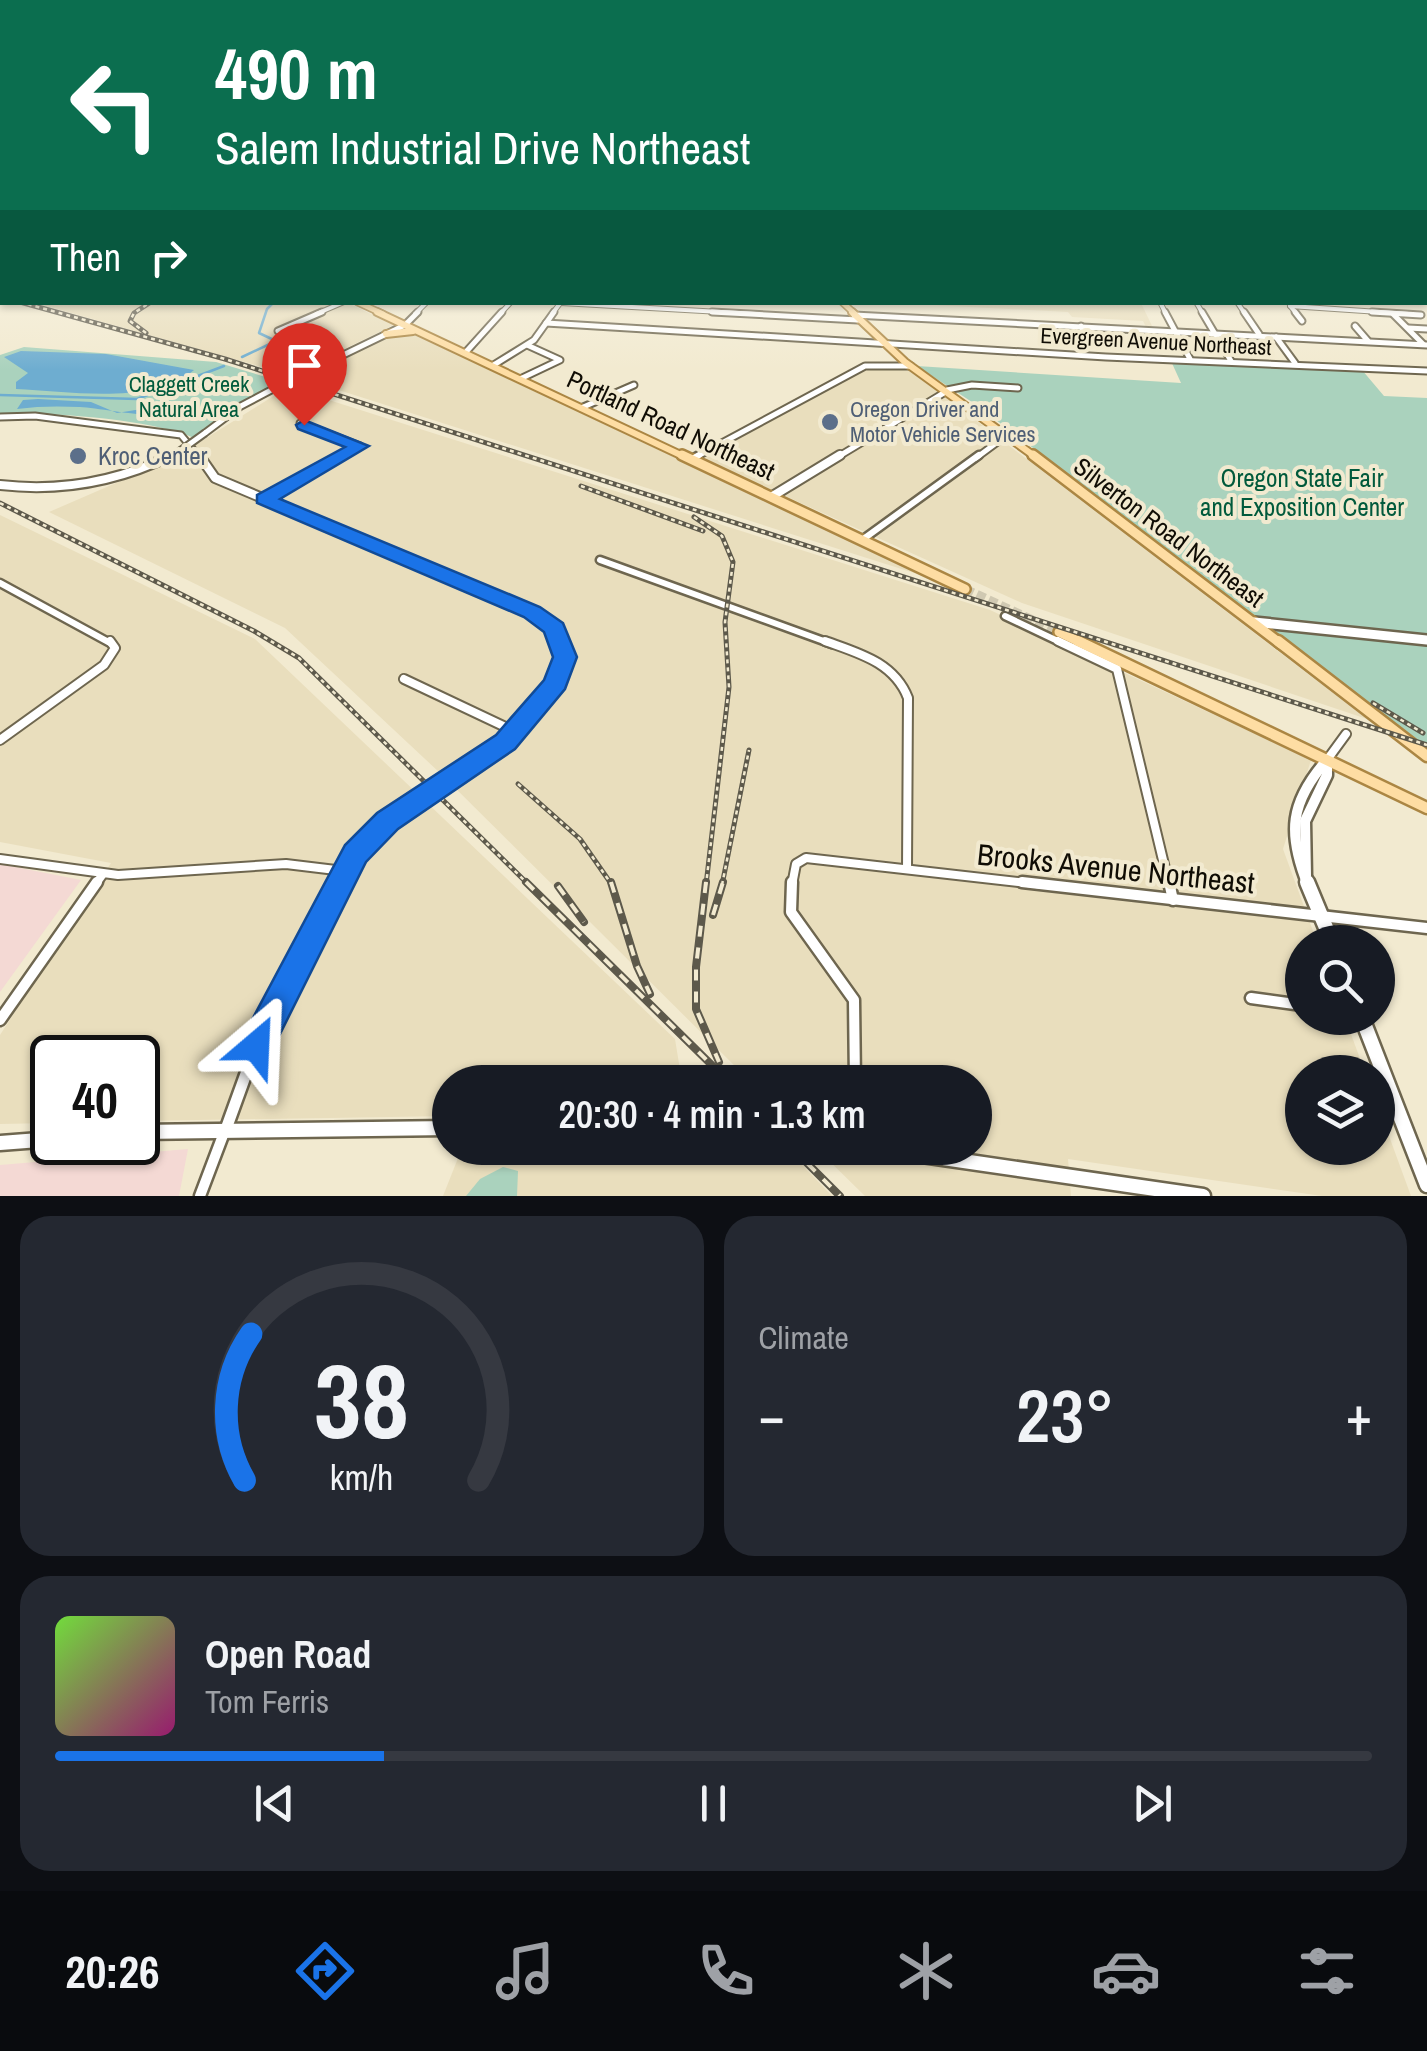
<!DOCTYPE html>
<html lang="en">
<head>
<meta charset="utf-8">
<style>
  body { margin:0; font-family:"Archivo Narrow",sans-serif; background:#242831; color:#f1f3f6; height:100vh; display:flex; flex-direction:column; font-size:38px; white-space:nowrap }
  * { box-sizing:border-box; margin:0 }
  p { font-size:32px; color:#9ea1a6 }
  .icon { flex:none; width:55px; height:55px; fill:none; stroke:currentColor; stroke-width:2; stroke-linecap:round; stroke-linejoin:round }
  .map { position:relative; height:1196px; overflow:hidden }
  .sheet { display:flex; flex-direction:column; gap:20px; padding:20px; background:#0d0f14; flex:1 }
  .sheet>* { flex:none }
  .top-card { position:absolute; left:0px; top:0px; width:1428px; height:305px; box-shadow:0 2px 8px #0004; background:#0b6e4f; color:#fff; overflow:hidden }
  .controls { position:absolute; left:1285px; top:925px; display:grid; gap:20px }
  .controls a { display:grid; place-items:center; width:110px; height:110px; border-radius:50%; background:#171b24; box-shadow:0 2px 8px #0004; font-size:50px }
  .speed { position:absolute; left:30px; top:1035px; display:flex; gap:20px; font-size:50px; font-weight:700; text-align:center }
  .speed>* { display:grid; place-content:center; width:130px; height:130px; border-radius:50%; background:#171b24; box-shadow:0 2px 8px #0004; line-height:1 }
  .speed .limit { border:5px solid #111; border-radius:15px; background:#fff; color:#111 }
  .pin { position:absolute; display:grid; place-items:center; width:85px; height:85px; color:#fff; margin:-102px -42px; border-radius:50% 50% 50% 0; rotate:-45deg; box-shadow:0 0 10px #0007 }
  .pin .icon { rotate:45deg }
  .me { position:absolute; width:110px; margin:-55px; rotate:26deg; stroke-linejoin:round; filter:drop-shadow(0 0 8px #0008) }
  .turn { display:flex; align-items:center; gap:35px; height:210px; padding:0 50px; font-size:45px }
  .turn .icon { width:130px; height:130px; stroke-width:2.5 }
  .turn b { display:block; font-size:70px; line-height:85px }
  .then { display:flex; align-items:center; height:95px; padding:0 50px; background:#0003; gap:20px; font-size:38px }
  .big { font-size:75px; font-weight:600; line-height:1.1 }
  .sheet .widget { flex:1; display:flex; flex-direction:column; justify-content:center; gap:15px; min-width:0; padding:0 35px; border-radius:30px; background:#242831 }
  .sheet .dial { align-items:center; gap:0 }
  .dial svg { height:260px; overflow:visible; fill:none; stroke:#363941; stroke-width:7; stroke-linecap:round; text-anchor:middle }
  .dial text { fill:#f1f3f6; stroke:none }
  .song { display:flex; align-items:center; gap:30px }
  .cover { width:120px; height:120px; border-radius:15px; background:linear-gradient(135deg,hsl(100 70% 55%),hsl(320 70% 35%)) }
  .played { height:10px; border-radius:5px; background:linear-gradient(90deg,#1a73e8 25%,#363941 25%) }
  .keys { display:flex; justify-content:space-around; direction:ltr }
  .heat { display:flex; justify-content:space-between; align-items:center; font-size:55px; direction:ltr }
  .sheet .tiles { flex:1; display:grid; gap:20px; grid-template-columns:1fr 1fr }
  .widget:last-child { grid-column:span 2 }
  .trip { position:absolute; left:432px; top:1065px; width:560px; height:100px; border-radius:50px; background:#171b24; box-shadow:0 2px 8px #0004; font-weight:600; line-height:100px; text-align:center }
  .menu { display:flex; height:160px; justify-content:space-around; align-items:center; background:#090b0e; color:#9ea1a6 }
  .menu .icon { width:70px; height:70px }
  .menu .on { color:#1a73e8 }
  .menu b { font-size:45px; color:#f1f3f6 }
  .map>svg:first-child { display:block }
  .commercial { fill:#f4d9d4 }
  .built { fill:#e9debd }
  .green { fill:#aad2bd }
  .water { fill:#6eadd0 }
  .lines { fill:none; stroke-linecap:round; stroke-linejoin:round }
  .stream { stroke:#6eadd0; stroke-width:2.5 }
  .primary-tunnel { stroke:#d0c9b2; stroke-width:9; stroke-dasharray:9 4; stroke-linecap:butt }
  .minor-far4-casing { stroke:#6e664f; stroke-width:6 }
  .minor-far3-casing { stroke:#6e664f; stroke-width:9 }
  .minor-far2-casing { stroke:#6e664f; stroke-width:11 }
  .minor-far1-casing { stroke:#6e664f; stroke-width:12 }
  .minor-casing { stroke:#6e664f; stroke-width:15 }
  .tertiary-far3-casing { stroke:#6e664f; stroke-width:9 }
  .tertiary-far2-casing { stroke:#6e664f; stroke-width:12 }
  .tertiary-far1-casing { stroke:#6e664f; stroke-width:14 }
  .tertiary-casing { stroke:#6e664f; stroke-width:16 }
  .secondary-far2-casing { stroke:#6e664f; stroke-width:14 }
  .secondary-far1-casing { stroke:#6e664f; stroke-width:15 }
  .secondary-casing { stroke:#6e664f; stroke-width:19 }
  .primary-far3-casing { stroke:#ab8643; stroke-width:8 }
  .primary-far2-casing { stroke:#ab8643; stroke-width:10 }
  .primary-far1-casing { stroke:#ab8643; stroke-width:14 }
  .primary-casing { stroke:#ab8643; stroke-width:15 }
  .minor-far4 { stroke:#fff; stroke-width:4 }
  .minor-far3 { stroke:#fff; stroke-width:5 }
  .minor-far2 { stroke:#fff; stroke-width:6 }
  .minor-far1 { stroke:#fff; stroke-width:8 }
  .minor { stroke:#fff; stroke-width:10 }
  .tertiary-far3 { stroke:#fff; stroke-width:5 }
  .tertiary-far2 { stroke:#fff; stroke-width:8 }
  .tertiary-far1 { stroke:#fff; stroke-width:9 }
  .tertiary { stroke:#fff; stroke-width:11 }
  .secondary-far2 { stroke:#fff; stroke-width:9 }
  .secondary-far1 { stroke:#fff; stroke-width:10 }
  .secondary { stroke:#fff; stroke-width:14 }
  .primary-far3 { stroke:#fedda3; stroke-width:5 }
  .primary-far2 { stroke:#fedda3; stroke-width:6 }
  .primary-far1 { stroke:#fedda3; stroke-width:9 }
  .primary { stroke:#fedda3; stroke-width:10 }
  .rail-far1-casing { stroke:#5d594b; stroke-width:5 }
  .rail-casing { stroke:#5d594b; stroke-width:8 }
  .rail-far1 { stroke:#f2ead0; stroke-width:2.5; stroke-dasharray:4; stroke-linecap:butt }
  .rail { stroke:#f2ead0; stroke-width:4; stroke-dasharray:11; stroke-linecap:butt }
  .tertiary-bridge-casing { stroke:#6e664f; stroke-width:9; stroke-linecap:butt }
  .tertiary-bridge { stroke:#fff; stroke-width:5 }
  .route { fill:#1a73e8; stroke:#114b97; stroke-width:2.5 }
  .service-dot { fill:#5c6f8a; stroke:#f2ead0; stroke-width:4 }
  .labels { text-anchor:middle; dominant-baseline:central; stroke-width:8; stroke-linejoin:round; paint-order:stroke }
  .far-street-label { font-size:22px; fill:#100d05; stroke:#f2ead0 }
  .far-park-label { font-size:22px; fill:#015a3c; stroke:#f2ead0 }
  .far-service-label { font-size:22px; fill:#4e5e75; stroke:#f2ead0; text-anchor:start }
  .street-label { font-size:25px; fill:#100d05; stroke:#f2ead0 }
  .service-label { font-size:25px; fill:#4e5e75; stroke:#f2ead0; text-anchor:start }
  .park-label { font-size:25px; fill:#015a3c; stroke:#f2ead0 }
  .near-street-label { font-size:30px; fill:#100d05; stroke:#f2ead0 }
</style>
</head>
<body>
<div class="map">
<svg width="1427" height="1196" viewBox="0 0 1427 1196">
  <rect width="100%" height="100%" fill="#f2ead0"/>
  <g class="commercial">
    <polygon points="0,864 81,880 0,992"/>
    <polygon points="188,1149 179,1196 0,1196 0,1165"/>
  </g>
  <g class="built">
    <polygon points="36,303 348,303 394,325 290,375"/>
    <polygon points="895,303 1141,303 1153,328 1146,327 1143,321 1072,317 1068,312"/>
    <polygon points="413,334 933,579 304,379 389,336"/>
    <polygon points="869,368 910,370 1367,719 1022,603 701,458"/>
    <polygon points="288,387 990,610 1311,760 1283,849 1317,942 1302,942 1302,1018 1345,1018 1365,1072 1302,1072 1302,1148 1378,1148 1378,1106 1411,1196 1322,1196 1068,1159 1071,1196 865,1196 816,1148 975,1148 975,1082 751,1082 440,773 285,628 49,512 176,457"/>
    <polygon points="0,515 255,639 675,1039 682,1082 450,1082 450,1116 138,1121 138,1058 52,1058 52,1123 0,1124 0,1035 111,863 0,842"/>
    <polygon points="462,1148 786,1148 832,1196 443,1196"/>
  </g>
  <g class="green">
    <path d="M 24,347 L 216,362 L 282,382 L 231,408 L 194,438 C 156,420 42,410 0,415 L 0,355 Z"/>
    <polygon points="1171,361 1362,370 1384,396 1427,398 1427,747 975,404 917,366 1181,383"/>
    <polygon points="503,1167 518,1171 517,1196 466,1196 480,1179"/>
  </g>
  <g class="water">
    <path d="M 21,351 L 106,354 L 194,370 C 151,406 69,391 16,389 L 16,382 L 28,373 L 4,357 Z"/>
    <path d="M 38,399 L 91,402 L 117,413 L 166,405 L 187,408 C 171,424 103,408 80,407 C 59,406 38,406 17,409 L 23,400 Z"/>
  </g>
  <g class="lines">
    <g class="stream">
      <polyline points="242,357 276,341 259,333 267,309 274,302"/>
      <polyline points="0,395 137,399 224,366"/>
    </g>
    <polyline class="primary-tunnel" points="965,589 1059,632"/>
    <g class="minor-far4-casing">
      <g id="minor-far4">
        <polyline points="1160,302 1166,314"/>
        <polyline points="1196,302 1203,314"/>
        <polyline points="1237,302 1245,314"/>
        <polyline points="561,303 756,314"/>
        <polyline points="1290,306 1409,314"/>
        <polyline points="1290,306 1297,314"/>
        <polyline points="316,314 344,302"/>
        <polyline points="415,314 427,302"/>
        <polyline points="500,314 511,302"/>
        <polyline points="552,314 561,302"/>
      </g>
    </g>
    <g class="minor-far3-casing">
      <g id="minor-far3">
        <polyline points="712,312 858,320"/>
        <polyline points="1165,312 1190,359"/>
        <polyline points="1202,312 1231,361"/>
        <polyline points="1244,312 1259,334"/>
        <polyline points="1295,312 1302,321"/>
        <polyline points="1372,312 1421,315"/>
        <polyline points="1393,314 1423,344"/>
        <polyline points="854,315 1427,345"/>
        <polyline points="546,323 1106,357 1427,371"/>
        <polyline points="405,325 418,312"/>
        <polyline points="1355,326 1368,341"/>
        <polyline points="1408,328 1427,329"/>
        <polyline points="278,331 322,312"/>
        <polyline points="1276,337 1295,363"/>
        <polyline points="1078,340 1086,341 1081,326"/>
        <polyline points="465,353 502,312"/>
        <polyline points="492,366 534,340 554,312"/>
        <polyline points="520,379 560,360 527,345"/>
        <polyline points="947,390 972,385 1018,388"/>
        <polyline points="581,408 634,385"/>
        <polyline points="300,423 360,446"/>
        <polyline points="339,458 360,446"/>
        <polyline points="694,458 865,366 911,366"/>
        <polyline points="976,458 1007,435"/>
      </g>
    </g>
    <g class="minor-far2-casing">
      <g id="minor-far2">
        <polyline points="692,459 699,455"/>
        <polyline points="265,499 344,455"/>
        <polyline points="862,540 979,455"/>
        <polyline points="600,560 832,644"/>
        <polyline points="0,583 112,644"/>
        <polyline points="1005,616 1064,644"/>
      </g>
    </g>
    <g class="minor-far1-casing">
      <g id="minor-far1">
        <path d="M 825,641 C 858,653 894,662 908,698 L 907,869"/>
        <polyline points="1058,641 1117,669 1169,885"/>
        <polyline points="404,679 516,732"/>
        <polyline points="0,740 104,665 115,648 110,641"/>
        <polyline points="1327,760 1346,734"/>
        <polyline points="0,859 118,875 286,864 344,871"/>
        <polyline points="95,885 103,874"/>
        <polyline points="792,885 796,864 806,858 1044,885"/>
      </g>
    </g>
    <g class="minor-casing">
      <g id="minor">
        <polyline points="792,882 791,912 854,1000 855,1082"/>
        <polyline points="1022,882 1427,928"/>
        <polyline points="1169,882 1173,900"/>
        <polyline points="1251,998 1302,1005"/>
        <polyline points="0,1020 97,882"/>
        <polyline points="200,1196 225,1130"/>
      </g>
    </g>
    <g class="tertiary-far3-casing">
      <g id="tertiary-far3">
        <polyline points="308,372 405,325"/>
        <polyline points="0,417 35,416 181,435 200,458"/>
        <polyline points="205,433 241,406 275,388"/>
        <polyline points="167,458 180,451"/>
        <polyline points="836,458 947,391"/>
      </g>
    </g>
    <g class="tertiary-far2-casing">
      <g id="tertiary-far2">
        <polyline points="199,455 215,478 532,612 555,628 562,644"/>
        <path d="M 0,485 C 60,492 117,482 172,455"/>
        <polyline points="771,497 840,455"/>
      </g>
    </g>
    <g class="tertiary-far1-casing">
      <path id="tertiary-far1" d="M 339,885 C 352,859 367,837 391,819 C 427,792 471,772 505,743 C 527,724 575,671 561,641"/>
    </g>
    <g class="tertiary-casing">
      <polyline id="tertiary" points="226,1129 256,1046 340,882"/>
    </g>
    <g class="secondary-far2-casing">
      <polyline id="secondary-far2" points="1254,622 1427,640"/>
    </g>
    <g class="secondary-far1-casing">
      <g id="secondary-far1">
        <polyline points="1306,876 1305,821 1327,775 1327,760"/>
        <path d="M 1308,885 C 1287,833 1290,802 1327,760"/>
      </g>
    </g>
    <g class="secondary-casing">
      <g id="secondary">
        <polyline points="1307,882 1332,942"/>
        <polyline points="1362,1018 1427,1185"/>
        <polyline points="138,1132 450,1128"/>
        <polyline points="0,1143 52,1139"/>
        <polyline points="874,1148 1203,1196"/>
      </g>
    </g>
    <g class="primary-far3-casing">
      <g id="primary-far3">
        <polyline points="357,302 383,314"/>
        <polyline points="842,302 855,314"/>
      </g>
    </g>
    <g class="primary-far2-casing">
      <g id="primary-far2">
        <polyline points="377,312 687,458"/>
        <polyline points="852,312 905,362 1037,458"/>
        <polyline points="386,334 413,331"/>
      </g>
    </g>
    <g class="primary-far1-casing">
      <g id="primary-far1">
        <polyline points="682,455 965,589"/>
        <polyline points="1033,455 1281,644"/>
        <polyline points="1059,632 1084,644"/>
      </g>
    </g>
    <g class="primary-casing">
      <g id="primary">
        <polyline points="1078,641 1427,808"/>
        <polyline points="1278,641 1427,756"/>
      </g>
    </g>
    <use href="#minor-far4" class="minor-far4"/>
    <use href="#minor-far3" class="minor-far3"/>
    <use href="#minor-far2" class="minor-far2"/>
    <use href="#minor-far1" class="minor-far1"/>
    <use href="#minor" class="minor"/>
    <use href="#tertiary-far3" class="tertiary-far3"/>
    <use href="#tertiary-far2" class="tertiary-far2"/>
    <use href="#tertiary-far1" class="tertiary-far1"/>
    <use href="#tertiary" class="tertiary"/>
    <use href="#secondary-far2" class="secondary-far2"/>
    <use href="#secondary-far1" class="secondary-far1"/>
    <use href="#secondary" class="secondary"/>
    <use href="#primary-far3" class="primary-far3"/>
    <use href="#primary-far2" class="primary-far2"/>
    <use href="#primary-far1" class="primary-far1"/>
    <use href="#primary" class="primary"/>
    <g class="rail-far1-casing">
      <g id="rail-far1">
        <polyline points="20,302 225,359 1427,745"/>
        <polyline points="146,333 130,321 134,313 151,302"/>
        <polyline points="581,486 703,531"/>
        <polyline points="0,503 254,631 299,658 529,885"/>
        <polyline points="694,517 722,536 733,562 725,622 729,687 706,885"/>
        <polyline points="1373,703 1423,733"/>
        <polyline points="518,784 580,839 612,885"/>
        <polyline points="722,885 749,750"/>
      </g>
    </g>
    <g class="rail-casing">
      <g id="rail">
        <polyline points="526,882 729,1082"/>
        <polyline points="611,882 637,966 650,994"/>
        <polyline points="706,882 696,967 696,1009 719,1062"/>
        <polyline points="558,886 584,922"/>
        <polyline points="713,915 723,882"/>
        <polyline points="792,1148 840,1196"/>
      </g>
    </g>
    <use href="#rail-far1" class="rail-far1"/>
    <use href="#rail" class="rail"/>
    <g class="tertiary-bridge-casing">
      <g id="tertiary-bridge">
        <polyline points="275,388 308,372"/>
        <polyline points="180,451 205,433"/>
      </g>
    </g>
    <use href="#tertiary-bridge" class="tertiary-bridge"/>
  </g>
  <linearGradient id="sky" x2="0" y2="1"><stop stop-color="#77b1de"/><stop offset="0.55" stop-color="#f9f6ea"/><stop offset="1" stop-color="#f9f6ea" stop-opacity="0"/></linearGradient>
  <rect width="1427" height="370" fill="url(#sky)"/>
  <polygon class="route" points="304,420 369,446 280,499 540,607 563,623 577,657 565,689 515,749 398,829 366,862 268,1058 256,1063 243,1058 238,1046 345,845 377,813 496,735 544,680 553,657 544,632 524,617 257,503 257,495 345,447 298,429 296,425"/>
  <g class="service-dot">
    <circle cx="830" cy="422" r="10"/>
    <circle cx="78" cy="456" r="10"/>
  </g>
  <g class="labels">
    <g class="far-street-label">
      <text transform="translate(1156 341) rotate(3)">Evergreen Avenue Northeast</text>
    </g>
    <g class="far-park-label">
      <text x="189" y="384">Claggett Creek<tspan x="189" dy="25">Natural Area</tspan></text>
    </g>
    <g class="far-service-label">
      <text x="850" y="409">Oregon Driver and<tspan x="850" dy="25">Motor Vehicle Services</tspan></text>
    </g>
    <g class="street-label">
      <text transform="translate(671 425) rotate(25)">Portland Road Northeast</text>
      <text transform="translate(1169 532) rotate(37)">Silverton Road Northeast</text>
    </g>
    <g class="service-label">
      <text x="98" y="456">Kroc Center</text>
    </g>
    <g class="park-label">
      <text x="1302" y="478">Oregon State Fair<tspan x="1302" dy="29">and Exposition Center</tspan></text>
    </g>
    <g class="near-street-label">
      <text transform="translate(1116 868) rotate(6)">Brooks Avenue Northeast</text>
    </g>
  </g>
</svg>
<div class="controls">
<a><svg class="icon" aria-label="search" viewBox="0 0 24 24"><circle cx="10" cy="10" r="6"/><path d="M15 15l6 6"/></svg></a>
<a><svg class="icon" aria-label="layers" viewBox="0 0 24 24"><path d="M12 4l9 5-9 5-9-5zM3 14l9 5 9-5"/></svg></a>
</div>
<div class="speed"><div class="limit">40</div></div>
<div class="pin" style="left:304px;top:425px;background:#d93025"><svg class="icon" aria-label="arrive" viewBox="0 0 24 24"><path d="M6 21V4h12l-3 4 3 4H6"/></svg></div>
<svg class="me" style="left:256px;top:1046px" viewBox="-20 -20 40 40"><path d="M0-17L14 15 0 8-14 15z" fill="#1a73e8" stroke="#fff" stroke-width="4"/></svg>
<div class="trip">20:30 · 4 min · 1.3 km</div>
<div class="top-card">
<div class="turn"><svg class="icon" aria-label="left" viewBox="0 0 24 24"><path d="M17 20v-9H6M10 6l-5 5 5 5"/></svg><div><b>490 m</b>Salem Industrial Drive Northeast</div></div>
<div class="then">Then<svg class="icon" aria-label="right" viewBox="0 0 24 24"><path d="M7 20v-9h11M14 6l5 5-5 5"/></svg></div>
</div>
</div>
<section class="sheet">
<div class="tiles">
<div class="widget dial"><svg viewBox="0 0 100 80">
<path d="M14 69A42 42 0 1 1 86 69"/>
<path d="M14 69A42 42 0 0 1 16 24" stroke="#1a73e8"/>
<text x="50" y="56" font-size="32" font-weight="700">38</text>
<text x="50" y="72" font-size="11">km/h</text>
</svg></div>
<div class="widget"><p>Climate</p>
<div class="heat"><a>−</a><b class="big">23°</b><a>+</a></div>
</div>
<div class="widget">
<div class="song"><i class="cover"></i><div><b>Open Road</b><p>Tom Ferris</p></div></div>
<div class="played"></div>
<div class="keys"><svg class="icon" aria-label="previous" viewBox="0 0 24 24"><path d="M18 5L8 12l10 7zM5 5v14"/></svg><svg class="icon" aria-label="pause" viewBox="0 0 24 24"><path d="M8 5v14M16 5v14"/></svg><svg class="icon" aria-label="next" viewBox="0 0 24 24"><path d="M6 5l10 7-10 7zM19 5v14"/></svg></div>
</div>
</div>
</section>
<nav class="menu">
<b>20:26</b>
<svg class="icon on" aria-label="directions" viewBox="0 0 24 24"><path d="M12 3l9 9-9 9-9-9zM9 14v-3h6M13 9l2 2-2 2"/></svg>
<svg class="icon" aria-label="music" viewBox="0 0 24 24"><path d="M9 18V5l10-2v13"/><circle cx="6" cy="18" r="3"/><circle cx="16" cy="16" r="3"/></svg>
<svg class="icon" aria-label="phone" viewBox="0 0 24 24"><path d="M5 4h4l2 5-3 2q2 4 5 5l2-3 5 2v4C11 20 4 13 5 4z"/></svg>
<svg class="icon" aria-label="climate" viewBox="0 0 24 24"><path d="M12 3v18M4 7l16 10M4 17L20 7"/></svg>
<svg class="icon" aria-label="car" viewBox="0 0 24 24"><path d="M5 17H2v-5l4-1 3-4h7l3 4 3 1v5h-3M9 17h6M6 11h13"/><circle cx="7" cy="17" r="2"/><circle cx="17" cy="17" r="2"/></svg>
<svg class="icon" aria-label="filters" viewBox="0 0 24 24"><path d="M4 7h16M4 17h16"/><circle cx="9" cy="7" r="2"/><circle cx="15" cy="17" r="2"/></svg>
</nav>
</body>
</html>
